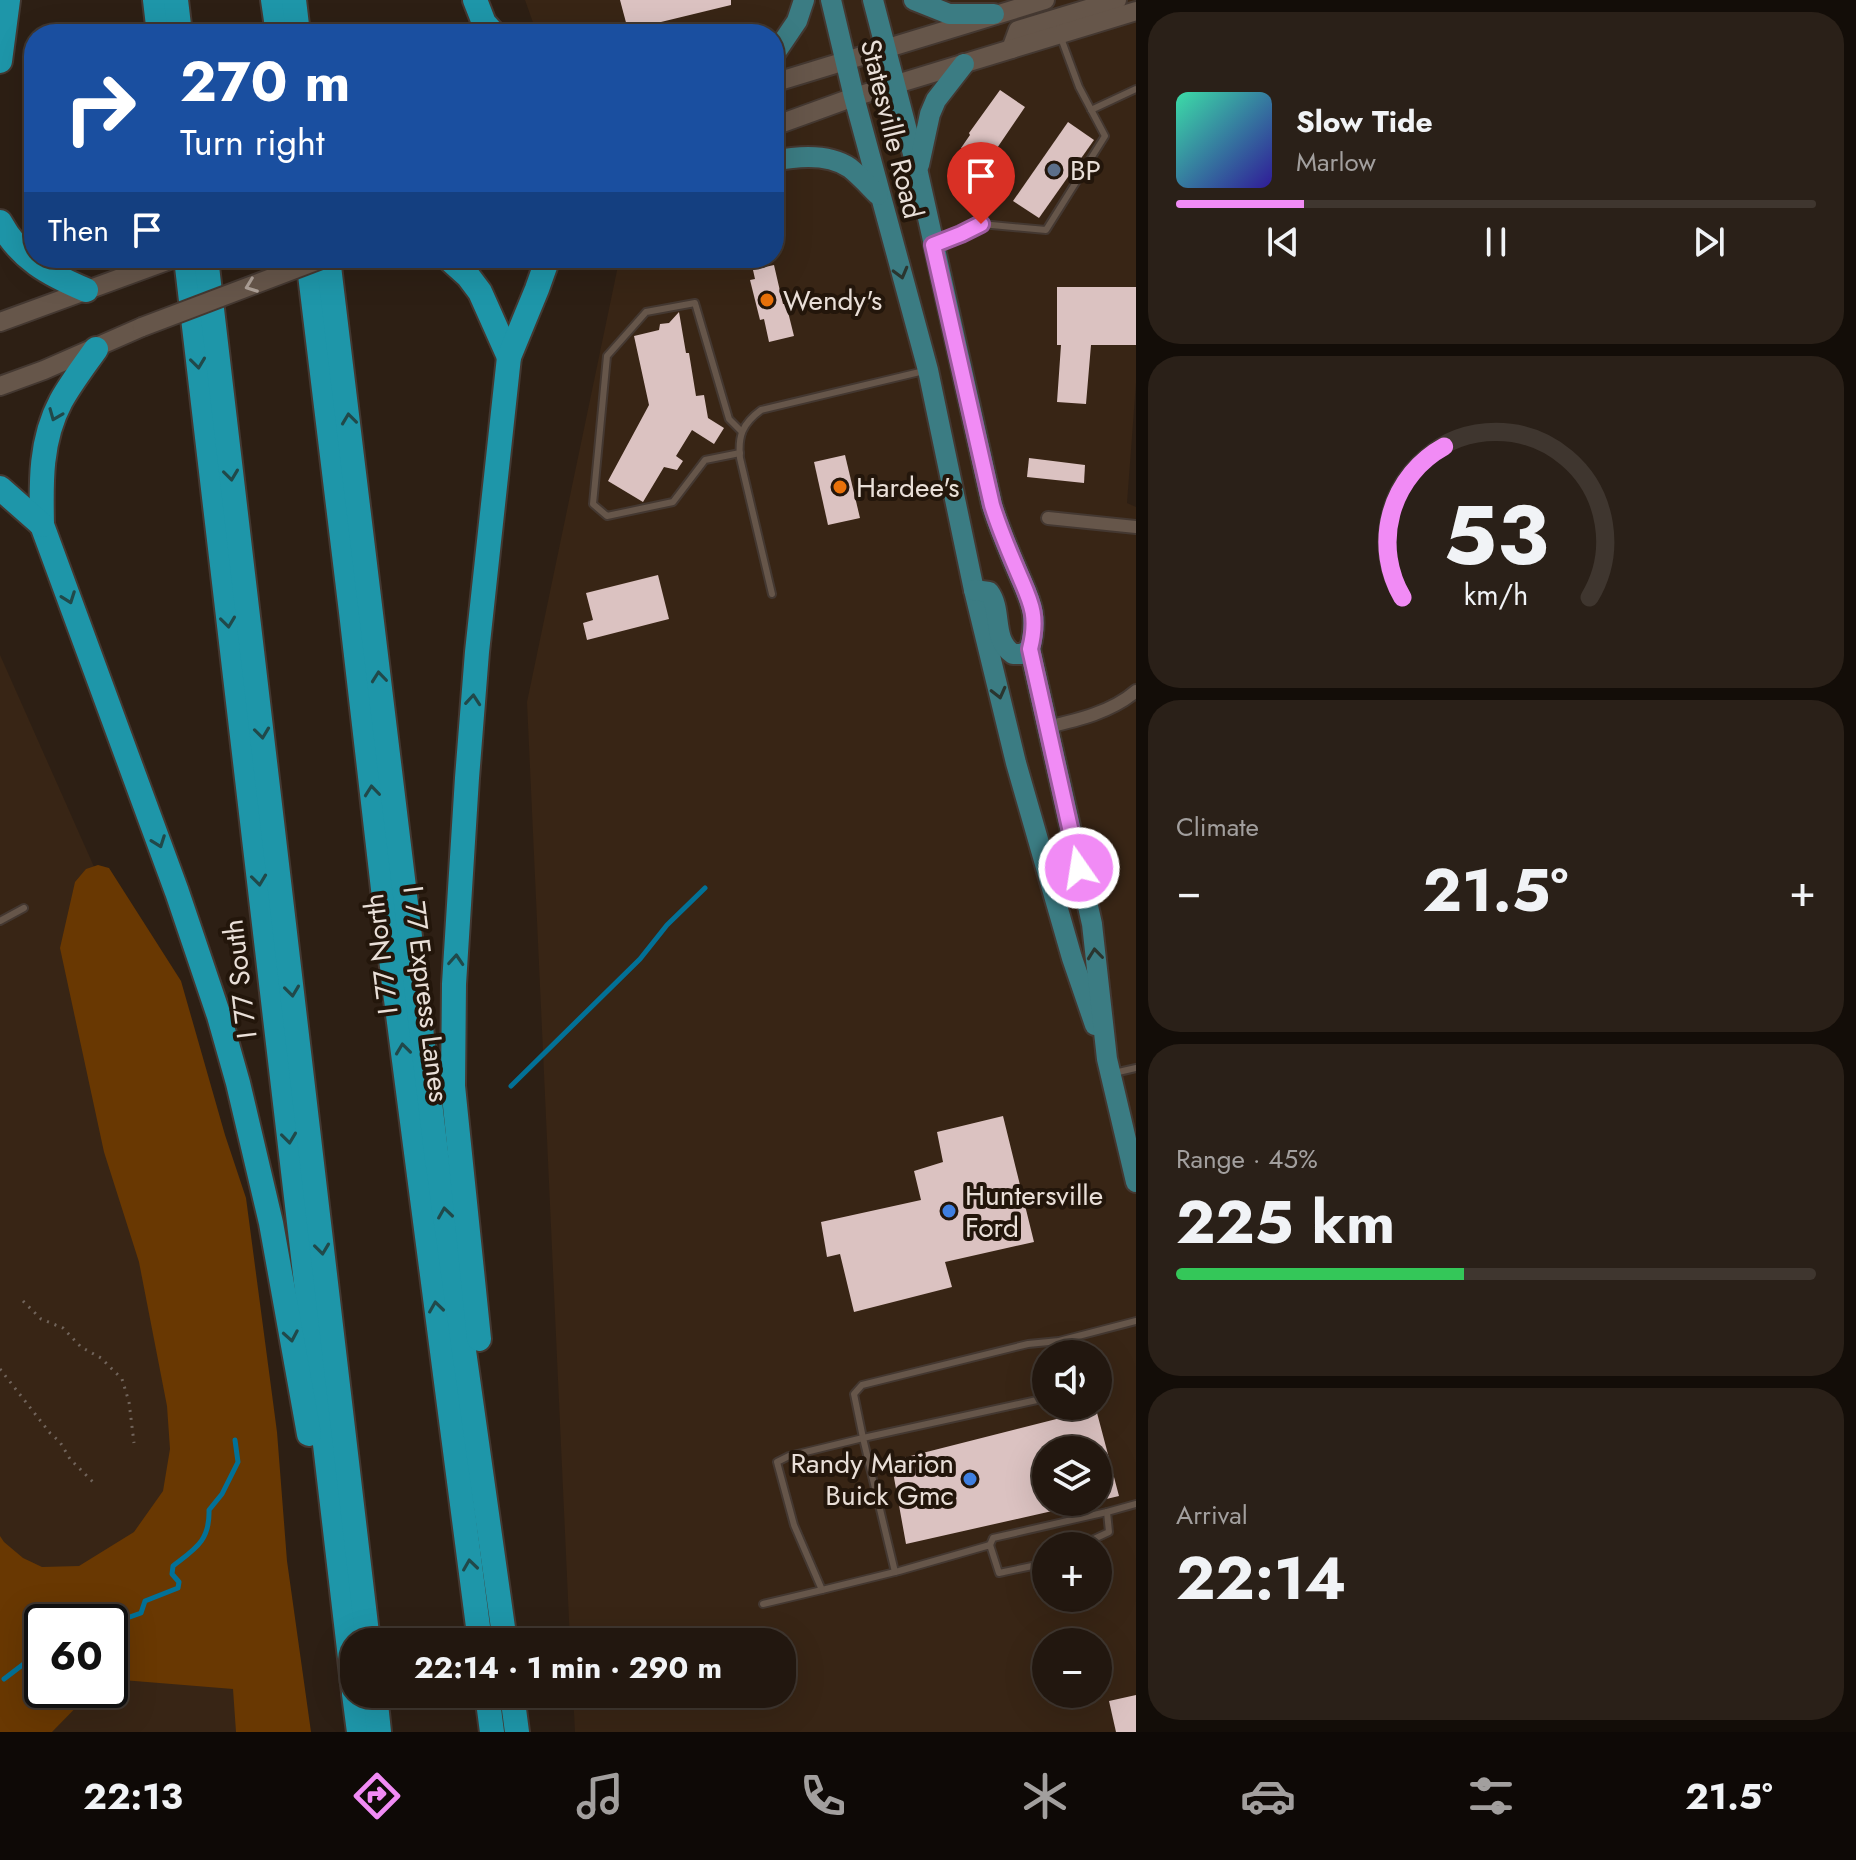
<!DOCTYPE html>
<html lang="en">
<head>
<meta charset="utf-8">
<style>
  body { margin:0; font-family:Jost,sans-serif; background:#2a2018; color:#f1f3f6; height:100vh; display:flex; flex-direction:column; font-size:30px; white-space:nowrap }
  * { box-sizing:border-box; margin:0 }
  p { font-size:26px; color:#a29f9e }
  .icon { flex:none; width:44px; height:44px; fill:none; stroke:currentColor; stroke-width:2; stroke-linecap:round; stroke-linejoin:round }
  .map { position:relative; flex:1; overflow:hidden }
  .side { display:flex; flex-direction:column; gap:12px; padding:12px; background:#130d08; width:720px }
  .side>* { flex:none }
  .hud { position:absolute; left:24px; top:24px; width:760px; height:244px; border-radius:32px; box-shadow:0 8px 32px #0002,0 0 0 2px #3f362f; background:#1a4fa0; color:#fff; overflow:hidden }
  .fabs { position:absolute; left:1032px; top:1340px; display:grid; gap:16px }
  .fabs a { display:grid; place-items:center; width:80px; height:80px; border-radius:50%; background:#22170f; box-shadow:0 8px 32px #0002,0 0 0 2px #3f362f; font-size:40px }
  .speed { position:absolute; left:24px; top:1604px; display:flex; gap:16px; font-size:40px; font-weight:700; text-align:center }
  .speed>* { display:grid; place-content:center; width:104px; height:104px; border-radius:50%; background:#22170f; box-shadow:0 8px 32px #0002,0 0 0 2px #3f362f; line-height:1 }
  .speed .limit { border:4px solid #111; border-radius:12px; background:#fff; color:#111 }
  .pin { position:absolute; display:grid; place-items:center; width:68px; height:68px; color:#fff; margin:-82px -34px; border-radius:50% 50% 50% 0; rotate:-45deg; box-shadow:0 0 8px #0007 }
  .pin .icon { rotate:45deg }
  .me { position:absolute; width:88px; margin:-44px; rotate:347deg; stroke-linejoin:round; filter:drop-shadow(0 0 6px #0008) }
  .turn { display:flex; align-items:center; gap:28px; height:168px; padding:0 24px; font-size:36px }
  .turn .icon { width:104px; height:104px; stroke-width:2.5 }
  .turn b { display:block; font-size:56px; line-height:68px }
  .then { display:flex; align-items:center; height:76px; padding:0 24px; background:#0003; gap:16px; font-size:30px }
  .big { font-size:60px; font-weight:700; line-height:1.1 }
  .side .tile { flex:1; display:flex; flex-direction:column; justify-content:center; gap:12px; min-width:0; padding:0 28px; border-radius:32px; background:#2a2018 }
  .side .dial { align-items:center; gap:0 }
  .dial svg { height:208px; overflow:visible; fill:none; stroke:#3f362f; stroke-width:7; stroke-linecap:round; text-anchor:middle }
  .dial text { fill:#f1f3f6; stroke:none }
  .song { display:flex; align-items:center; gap:24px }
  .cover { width:96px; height:96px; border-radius:12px; background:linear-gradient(135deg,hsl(160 70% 55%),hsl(250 70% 35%)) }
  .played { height:8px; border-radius:4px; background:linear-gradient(90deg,#f18bf5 20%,#3f362f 20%) }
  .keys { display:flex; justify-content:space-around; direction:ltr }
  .heat { display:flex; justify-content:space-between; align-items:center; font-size:44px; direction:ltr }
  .charge { height:12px; border-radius:6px; background:linear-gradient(90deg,#34c759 45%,#3f362f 0) }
  .trip { position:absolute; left:340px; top:1628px; width:456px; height:80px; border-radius:32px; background:#22170f; box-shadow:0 8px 32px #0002,0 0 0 2px #3f362f; font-weight:700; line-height:80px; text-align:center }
  .tab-bar { display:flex; height:128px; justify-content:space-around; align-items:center; background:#0e0906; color:#a29f9e }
  .tab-bar .icon { width:56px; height:56px }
  .tab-bar .current { color:#f18bf5 }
  .tab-bar b { font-size:36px; color:#f1f3f6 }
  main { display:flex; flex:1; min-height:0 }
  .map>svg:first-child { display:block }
  .built { fill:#382515; fill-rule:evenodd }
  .green { fill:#693802 }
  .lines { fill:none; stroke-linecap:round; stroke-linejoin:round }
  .stream { stroke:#027197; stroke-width:5 }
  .building { fill:#dbc2c1 }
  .lane-casing { stroke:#443831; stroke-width:10 }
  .street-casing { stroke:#443831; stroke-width:16 }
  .secondary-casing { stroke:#443831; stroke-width:22 }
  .primary-casing { stroke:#443831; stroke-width:24 }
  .highway-casing { stroke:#443831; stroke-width:28 }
  .path { stroke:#71645b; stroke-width:3; stroke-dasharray:2 6; stroke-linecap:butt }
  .lane { stroke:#66564a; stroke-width:6 }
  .street { stroke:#66564a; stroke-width:12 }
  .secondary { stroke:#66564a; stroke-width:18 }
  .primary { stroke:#3b7c83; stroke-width:20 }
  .highway { stroke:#1e96a9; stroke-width:24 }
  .secondary-bridge-casing { stroke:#443831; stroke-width:22; stroke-linecap:butt }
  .secondary-bridge { stroke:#66564a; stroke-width:18 }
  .oneway { stroke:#2a352f }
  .oneway2 { stroke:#aea198 }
  .oneway3 { stroke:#21494a }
  .route-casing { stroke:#9d5a9f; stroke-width:20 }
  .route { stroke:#f18bf5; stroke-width:14 }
  .service-dot { fill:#5c6f8a; stroke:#23160b; stroke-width:3 }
  .food-dot { fill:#e8710a; stroke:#23160b; stroke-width:3 }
  .shop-dot { fill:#3f7fe0; stroke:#23160b; stroke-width:3 }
  .labels { text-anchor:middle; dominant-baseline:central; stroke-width:8; stroke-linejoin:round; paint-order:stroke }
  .street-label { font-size:28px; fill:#e9dfd8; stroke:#23160b }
  .poi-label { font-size:28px; fill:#e9dfd8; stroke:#23160b; text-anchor:start }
</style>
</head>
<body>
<main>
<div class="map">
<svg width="1136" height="1732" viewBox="0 0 1136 1732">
  <rect width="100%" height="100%" fill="#2d1f14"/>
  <g class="built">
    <path d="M 525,0 L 1136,0 L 1136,383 L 1127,503 L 1136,507 L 1136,1732 L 575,1732 L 573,1694 L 782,1694 L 782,1642 L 570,1642 L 527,702 L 619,261 L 618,258 L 774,258 L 774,34 L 537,34 ZM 1046,1354 L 1098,1354 L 1098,1406 L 1046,1406 ZM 1046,1450 L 1098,1450 L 1098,1502 L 1046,1502 ZM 1046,1546 L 1098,1546 L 1098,1598 L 1046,1598 ZM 1046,1642 L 1098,1642 L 1098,1694 L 1046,1694 Z"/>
    <path d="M 0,655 L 111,905 L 249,1732 L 0,1732 ZM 42,1622 L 110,1622 L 110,1690 L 42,1690 Z"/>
  </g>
  <polygon class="green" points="98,865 109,868 181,981 225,1135 246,1198 277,1432 287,1561 311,1732 236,1732 233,1689 110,1679 110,1622 42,1622 42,1690 93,1690 52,1732 0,1732 0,1536 4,1542 23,1558 42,1567 79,1566 134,1532 163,1491 170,1449 167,1406 139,1262 104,1152 60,948 75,882 86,869"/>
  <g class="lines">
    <g class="stream">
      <polyline points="511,1086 640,959 667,925 705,888"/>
      <path d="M 110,1624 L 141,1613 L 145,1601 L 178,1588 L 179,1582 L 172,1574 L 173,1566 C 195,1549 210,1541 209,1510 L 222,1494 L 238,1462 L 235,1440"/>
      <polyline points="4,1679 42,1650"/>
    </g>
  </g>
  <g class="building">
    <polygon points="620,0 731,0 731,5 628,30"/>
    <polygon points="1000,90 1025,107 993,154 995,156 988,166 961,148 970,135 969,133"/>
    <polygon points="1068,122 1094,140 1039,218 1013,201"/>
    <polygon points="774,265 783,304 786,304 794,336 769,342 764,319 760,320 750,280 755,279 753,270"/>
    <polygon points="1057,287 1136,287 1136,345 1091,345 1086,404 1057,402 1061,345 1057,345"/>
    <polygon points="679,312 686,353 689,353 696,396 704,395 708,418 724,428 714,444 692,430 676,456 683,461 677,470 664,467 643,502 608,481 649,405 634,336 659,330 660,324 669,323"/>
    <polygon points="845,455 860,518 828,525 814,462"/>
    <polygon points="1029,458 1085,465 1084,483 1027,477"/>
    <polygon points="658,575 669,619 587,640 583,623 593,620 586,593"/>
    <polygon points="1003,1116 1034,1242 945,1262 952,1287 854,1312 840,1254 827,1257 821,1222 921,1200 914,1171 943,1162 937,1132"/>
    <polygon points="1096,1409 1119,1496 1098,1501 1098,1450 1046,1450 1046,1502 1070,1502 1070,1507 906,1544 891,1461"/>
    <polygon points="1136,1695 1136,1732 1116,1732 1109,1701"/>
  </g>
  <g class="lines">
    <g class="lane-casing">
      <g id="lane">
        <polyline points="1091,110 1136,89"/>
        <polyline points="936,243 961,234 981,224 1046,230 1105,136 1079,87 1061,38"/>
        <polyline points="740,453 705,460 673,502 607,516 593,504 607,356 646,312 695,303 729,419 742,432"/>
        <path d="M 772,594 L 740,458 C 738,436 742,424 761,410 L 924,371"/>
        <polyline points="0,921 24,908"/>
        <polyline points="1114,1073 1136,1068"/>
        <polyline points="1059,1341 1062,1354"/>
        <polyline points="990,1545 993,1538 1107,1512"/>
        <polyline points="1079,1546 1109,1532 1107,1512 1136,1504"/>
        <polyline points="1046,1561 1037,1565 999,1573 990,1545 899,1571 822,1590 794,1525 777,1462 789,1456 863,1438 854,1394 862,1385 1028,1344 1059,1341 1136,1321"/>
        <polyline points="895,1572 863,1438 1046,1398"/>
        <polyline points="763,1604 822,1590"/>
      </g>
    </g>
    <g class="street-casing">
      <g id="street">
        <polyline points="1048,518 1136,527"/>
        <path d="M 1047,727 C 1078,720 1112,712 1136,691"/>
      </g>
    </g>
    <g class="secondary-casing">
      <g id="secondary">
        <polyline points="1011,49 1018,30 1117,0"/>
        <polyline points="774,80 783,80 1045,0"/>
        <polyline points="774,126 854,97 1136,11"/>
        <polyline points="0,322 175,258"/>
        <polyline points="0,386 44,370 142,327"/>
      </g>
    </g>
    <g class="primary-casing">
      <g id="primary">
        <polyline points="831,0 854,97 928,370 974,590 1016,763 1072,958 1095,1025"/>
        <path d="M 873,0 L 918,173 L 992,505 C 999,528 1008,549 1017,570 C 1030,601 1039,613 1030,649 L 1092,924 L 1107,1059 L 1136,1182"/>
        <polyline points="914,0 949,14 994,14"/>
        <polyline points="774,55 797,21 804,0"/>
        <path d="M 774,161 C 798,156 828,153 850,168 C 860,176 869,186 878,195"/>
        <polyline points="919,165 930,114 936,100 964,64"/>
        <path d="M 974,590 L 989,592 C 1003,611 991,639 1013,654 L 1022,654 L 1030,649"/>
      </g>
    </g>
    <g class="highway-casing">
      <g id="highway">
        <polyline points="155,0 159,34"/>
        <polyline points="176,0 180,34"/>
        <polyline points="273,0 278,34"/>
        <polyline points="294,0 298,34"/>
        <polyline points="475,0 484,23 494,34"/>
        <polyline points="0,61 8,0"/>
        <path d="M 0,222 C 20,259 48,274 86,290"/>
        <polyline points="186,258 354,1692"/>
        <polyline points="206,258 368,1642"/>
        <polyline points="308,258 351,612 394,984 480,1642"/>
        <polyline points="328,258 436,1152 505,1642"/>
        <polyline points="448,258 468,276 480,292 509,357"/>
        <path d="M 96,349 C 84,366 71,383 61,401 C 40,440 41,483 42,525 L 177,892 L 219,1016 L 238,1083 L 271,1223 L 309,1434"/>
        <polyline points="0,488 42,525"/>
        <polyline points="479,1339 453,1086 454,984 467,778 477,652 509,357 537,289 548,258"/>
        <polyline points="354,1694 359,1732"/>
        <polyline points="375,1694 379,1732"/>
        <polyline points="487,1694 492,1732"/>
        <polyline points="512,1694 517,1732"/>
      </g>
    </g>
    <g class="path">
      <polyline points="23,1301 41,1319 63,1328 81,1347 101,1358 122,1379 129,1402 134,1443"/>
      <polyline points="0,1369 50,1433 60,1442 70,1459 94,1483"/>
    </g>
    <use href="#lane" class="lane"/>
    <use href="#street" class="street"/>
    <use href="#secondary" class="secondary"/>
    <use href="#primary" class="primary"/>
    <use href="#highway" class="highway"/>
    <g class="secondary-bridge-casing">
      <polyline id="secondary-bridge" points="142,327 324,258"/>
    </g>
    <use href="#secondary-bridge" class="secondary-bridge"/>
  </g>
  <defs><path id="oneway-chevron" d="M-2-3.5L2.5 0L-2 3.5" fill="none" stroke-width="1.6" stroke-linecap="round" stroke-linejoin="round" transform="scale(2)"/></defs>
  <g class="oneway">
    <use href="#oneway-chevron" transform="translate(901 273) rotate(75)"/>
    <use href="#oneway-chevron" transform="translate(999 693) rotate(76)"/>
    <use href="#oneway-chevron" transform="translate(1095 954) rotate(-96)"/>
  </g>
  <use class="oneway2" href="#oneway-chevron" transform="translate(251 286) rotate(159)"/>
  <g class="oneway3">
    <use href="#oneway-chevron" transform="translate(198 363) rotate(83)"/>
    <use href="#oneway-chevron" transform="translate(55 415) rotate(112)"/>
    <use href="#oneway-chevron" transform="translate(349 419) rotate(-97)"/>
    <use href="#oneway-chevron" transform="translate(231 475) rotate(83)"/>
    <use href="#oneway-chevron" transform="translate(69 598) rotate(70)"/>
    <use href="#oneway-chevron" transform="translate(228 622) rotate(83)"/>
    <use href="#oneway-chevron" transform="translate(379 677) rotate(-96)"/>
    <use href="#oneway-chevron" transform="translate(473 700) rotate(-85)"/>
    <use href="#oneway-chevron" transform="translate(262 733) rotate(83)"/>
    <use href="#oneway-chevron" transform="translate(372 791) rotate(-96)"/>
    <use href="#oneway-chevron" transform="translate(159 842) rotate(70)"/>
    <use href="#oneway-chevron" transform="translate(259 880) rotate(83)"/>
    <use href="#oneway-chevron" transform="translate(456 960) rotate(-86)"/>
    <use href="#oneway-chevron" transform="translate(292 991) rotate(83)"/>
    <use href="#oneway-chevron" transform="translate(403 1049) rotate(-97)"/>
    <use href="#oneway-chevron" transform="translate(289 1138) rotate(83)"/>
    <use href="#oneway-chevron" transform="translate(445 1213) rotate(-98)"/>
    <use href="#oneway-chevron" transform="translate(322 1249) rotate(83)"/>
    <use href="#oneway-chevron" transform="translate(436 1307) rotate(-98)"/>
    <use href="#oneway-chevron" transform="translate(291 1336) rotate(80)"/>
    <use href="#oneway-chevron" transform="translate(470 1565) rotate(-98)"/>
  </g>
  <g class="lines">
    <g class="route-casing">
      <path id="route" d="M 981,224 L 961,234 L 933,245 L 992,505 C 999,528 1008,549 1017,570 C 1030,601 1039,614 1030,649 L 1079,868"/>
    </g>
    <use href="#route" class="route"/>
  </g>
  <circle class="service-dot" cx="1054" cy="170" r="8"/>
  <g class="food-dot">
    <circle cx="767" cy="300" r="8"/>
    <circle cx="840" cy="487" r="8"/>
  </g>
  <g class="shop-dot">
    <circle cx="949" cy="1211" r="8"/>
    <circle cx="970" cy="1479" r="8"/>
  </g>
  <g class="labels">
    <g class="street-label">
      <text transform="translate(892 129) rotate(76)">Statesville Road</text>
      <text transform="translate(381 954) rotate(-97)">I 77 North</text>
      <text transform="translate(240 979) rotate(-97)">I 77 South</text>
      <text transform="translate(426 994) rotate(83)">I 77 Express Lanes</text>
    </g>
    <g class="poi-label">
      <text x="1070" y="170">BP</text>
      <text x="783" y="300">Wendy's</text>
      <text x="856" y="487">Hardee's</text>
      <text x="965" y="1195">Huntersville<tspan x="965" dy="32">Ford</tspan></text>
      <text x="954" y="1463" text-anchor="end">Randy Marion<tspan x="954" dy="32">Buick Gmc</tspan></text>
    </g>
  </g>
</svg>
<div class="fabs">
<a><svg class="icon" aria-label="sound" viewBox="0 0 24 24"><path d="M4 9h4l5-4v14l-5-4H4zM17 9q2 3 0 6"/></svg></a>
<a><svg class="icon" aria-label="layers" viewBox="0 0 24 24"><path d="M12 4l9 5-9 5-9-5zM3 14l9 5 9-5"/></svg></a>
<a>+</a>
<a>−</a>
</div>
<div class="speed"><div class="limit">60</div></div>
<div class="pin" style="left:981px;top:224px;background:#d93025"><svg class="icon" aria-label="arrive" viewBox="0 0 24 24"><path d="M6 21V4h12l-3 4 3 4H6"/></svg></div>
<svg class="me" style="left:1079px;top:868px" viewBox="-20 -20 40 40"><circle r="17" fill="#f18bf5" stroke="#fff" stroke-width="3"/><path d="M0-11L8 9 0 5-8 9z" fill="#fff"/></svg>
<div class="trip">22:14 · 1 min · 290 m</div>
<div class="hud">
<div class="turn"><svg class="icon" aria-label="right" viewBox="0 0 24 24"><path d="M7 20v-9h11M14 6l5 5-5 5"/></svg><div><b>270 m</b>Turn right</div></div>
<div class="then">Then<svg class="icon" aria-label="arrive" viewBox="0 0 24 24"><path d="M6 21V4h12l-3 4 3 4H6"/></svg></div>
</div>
</div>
<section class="side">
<div class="tile">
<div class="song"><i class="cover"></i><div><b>Slow Tide</b><p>Marlow</p></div></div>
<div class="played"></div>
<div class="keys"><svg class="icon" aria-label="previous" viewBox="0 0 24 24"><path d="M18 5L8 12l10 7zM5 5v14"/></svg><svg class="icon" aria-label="pause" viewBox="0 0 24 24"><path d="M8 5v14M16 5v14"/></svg><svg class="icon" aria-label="next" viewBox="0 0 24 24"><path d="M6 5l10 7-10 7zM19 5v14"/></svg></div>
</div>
<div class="tile dial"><svg viewBox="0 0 100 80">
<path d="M14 69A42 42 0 1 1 86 69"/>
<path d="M14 69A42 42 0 0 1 30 11" stroke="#f18bf5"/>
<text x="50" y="56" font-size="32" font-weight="700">53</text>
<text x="50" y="72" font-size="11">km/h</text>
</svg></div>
<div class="tile"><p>Climate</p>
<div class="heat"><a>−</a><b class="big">21.5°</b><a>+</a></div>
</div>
<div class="tile"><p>Range · 45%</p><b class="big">225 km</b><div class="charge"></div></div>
<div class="tile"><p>Arrival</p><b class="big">22:14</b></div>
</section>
</main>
<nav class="tab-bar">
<b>22:13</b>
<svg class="icon current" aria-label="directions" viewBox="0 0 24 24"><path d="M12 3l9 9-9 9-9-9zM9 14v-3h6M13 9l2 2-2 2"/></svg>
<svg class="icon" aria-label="music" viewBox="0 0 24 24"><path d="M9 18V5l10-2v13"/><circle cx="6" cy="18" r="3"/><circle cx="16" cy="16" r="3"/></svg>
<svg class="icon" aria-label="phone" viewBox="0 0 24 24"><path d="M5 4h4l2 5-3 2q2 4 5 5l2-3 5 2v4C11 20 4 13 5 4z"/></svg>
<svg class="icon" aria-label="climate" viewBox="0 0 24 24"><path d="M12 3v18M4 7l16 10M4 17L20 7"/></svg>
<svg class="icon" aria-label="car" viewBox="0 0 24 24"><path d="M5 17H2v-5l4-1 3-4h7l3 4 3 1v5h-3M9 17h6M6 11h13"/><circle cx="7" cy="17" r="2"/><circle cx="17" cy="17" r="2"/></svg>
<svg class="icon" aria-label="filters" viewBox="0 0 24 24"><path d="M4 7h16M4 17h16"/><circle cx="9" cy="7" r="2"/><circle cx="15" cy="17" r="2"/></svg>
<b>21.5°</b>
</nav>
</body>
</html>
